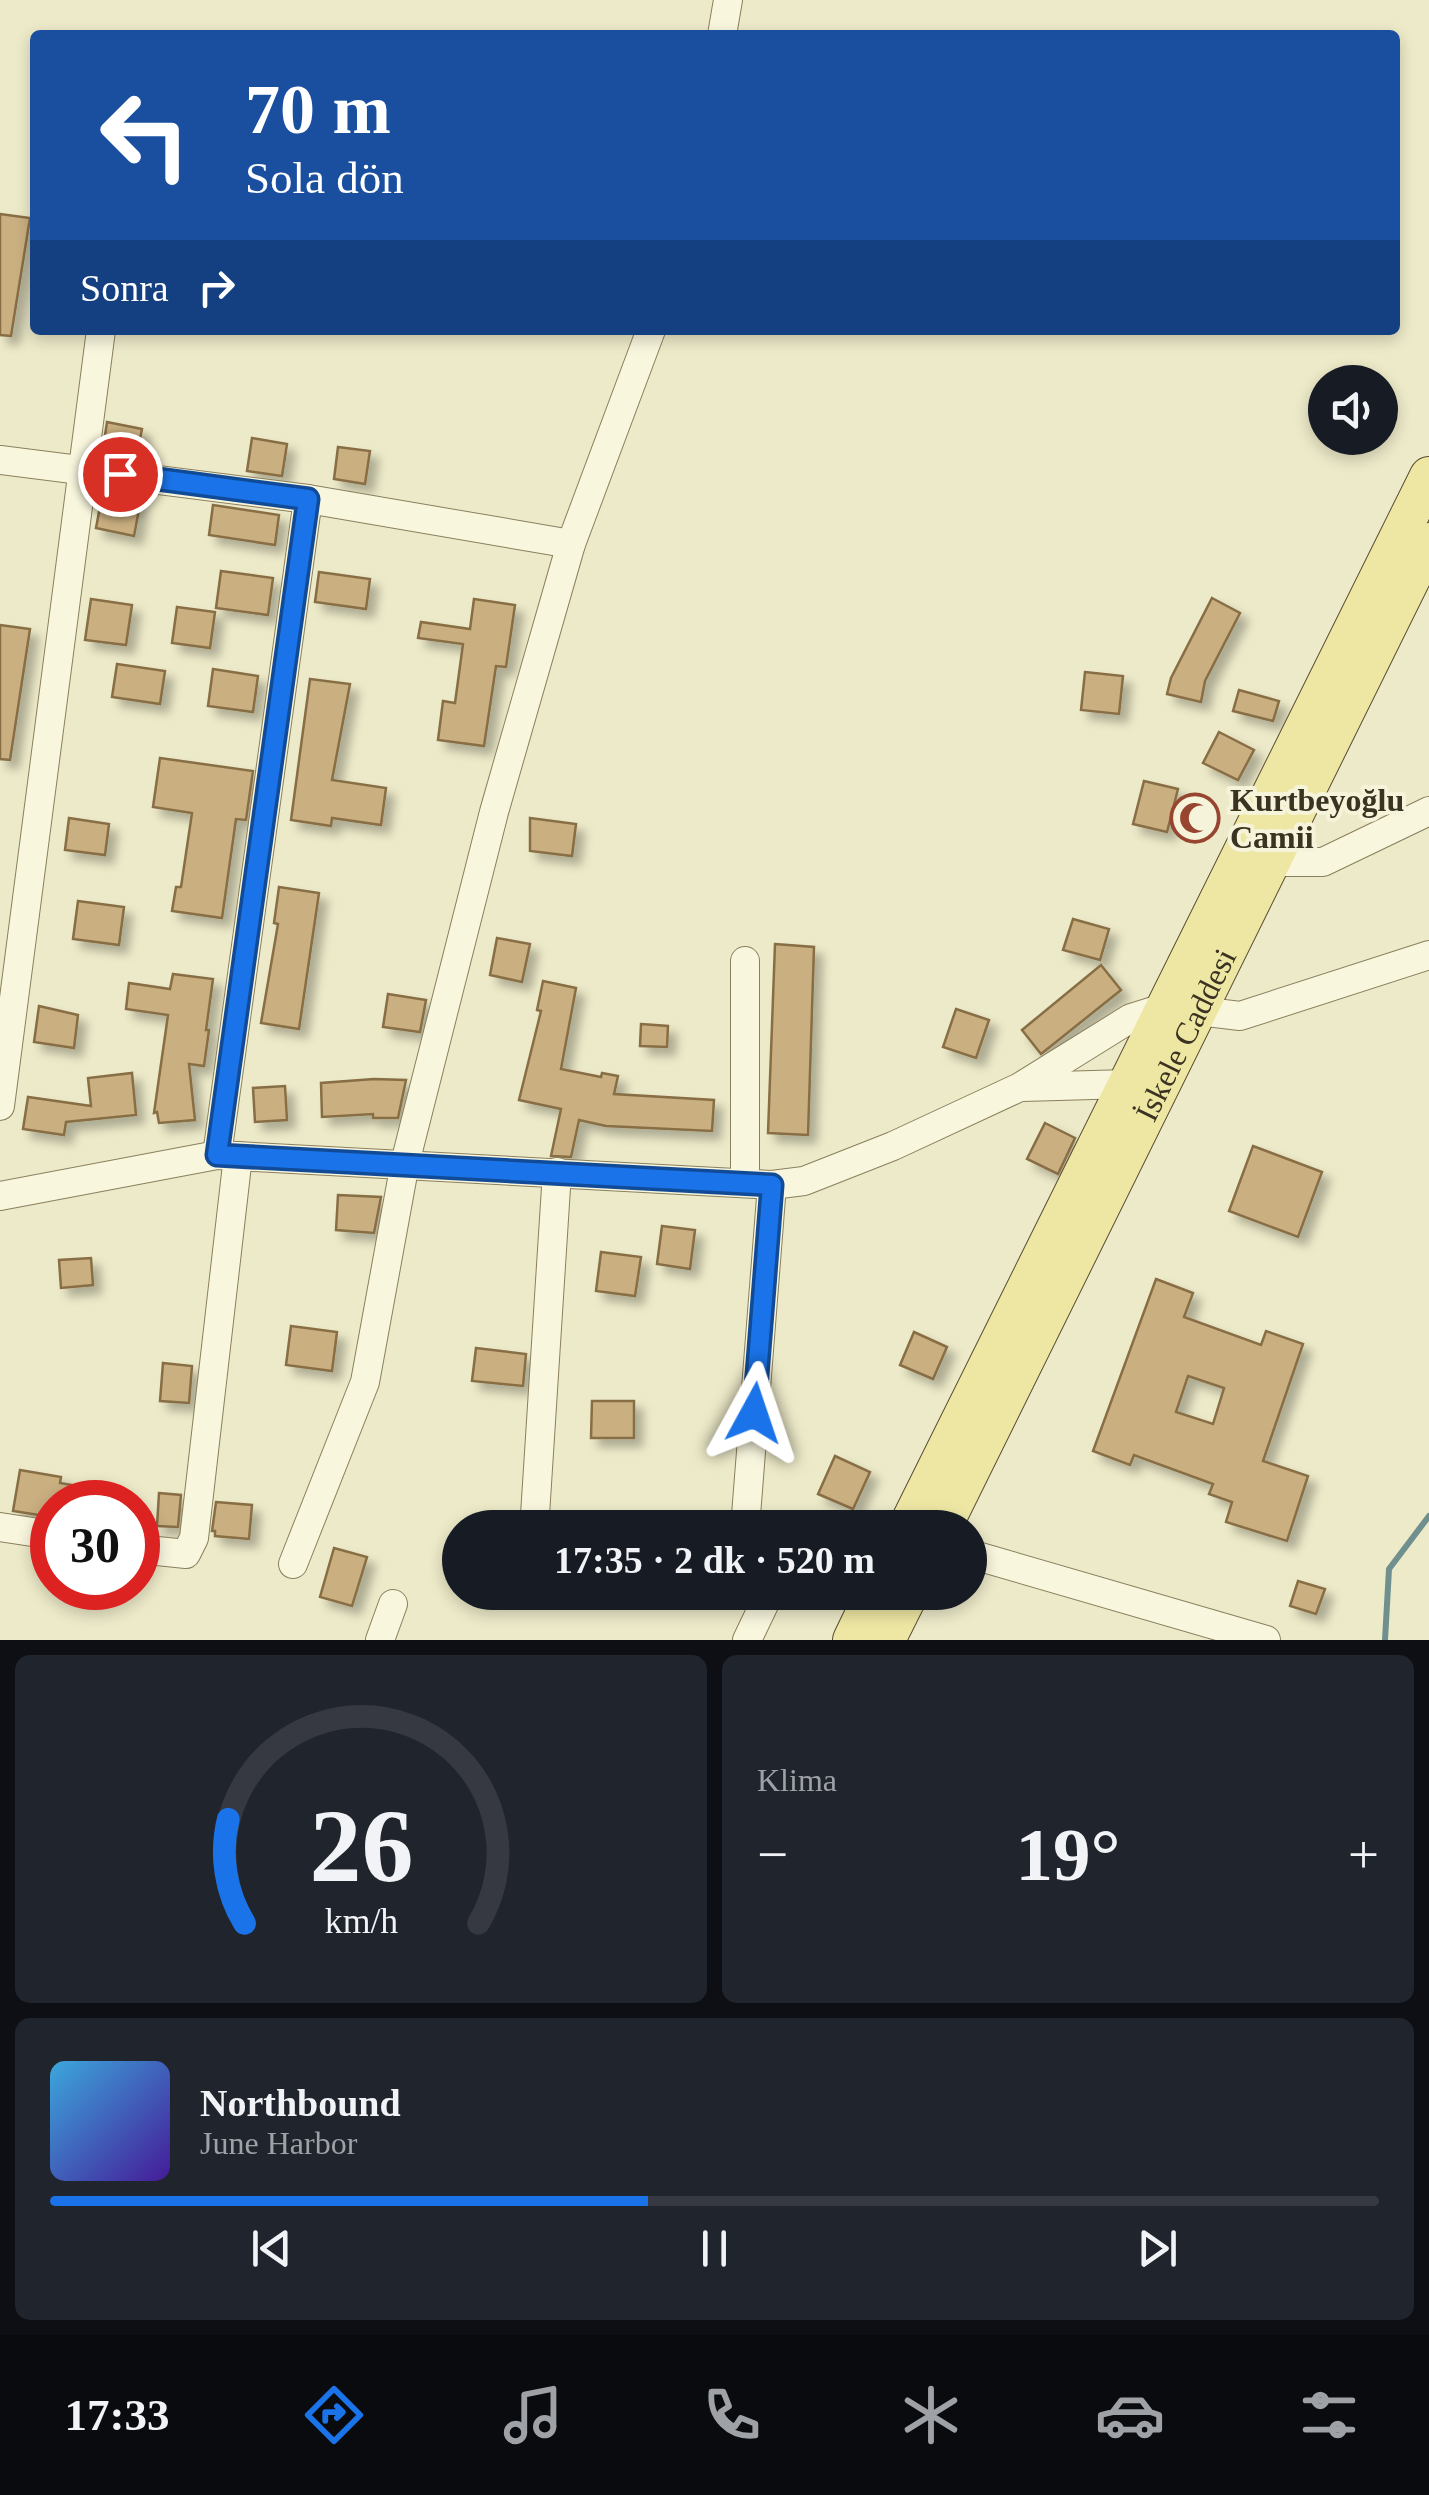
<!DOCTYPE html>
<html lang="tr">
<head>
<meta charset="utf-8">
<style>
  body { margin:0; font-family:Georgia,serif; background:#20242c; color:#f1f3f6; height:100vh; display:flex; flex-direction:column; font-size:38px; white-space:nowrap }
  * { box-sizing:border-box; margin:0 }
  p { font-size:32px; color:#9ea1a6 }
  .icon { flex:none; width:55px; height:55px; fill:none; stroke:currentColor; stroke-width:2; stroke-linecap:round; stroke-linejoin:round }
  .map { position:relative; height:1640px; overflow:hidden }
  .details { display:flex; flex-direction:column; gap:15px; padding:15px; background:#0d0f14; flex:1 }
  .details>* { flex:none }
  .top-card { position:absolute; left:30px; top:30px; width:1370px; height:305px; border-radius:10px; box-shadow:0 5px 15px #0003; background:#1a4fa0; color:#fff; overflow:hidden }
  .buttons { position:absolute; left:1308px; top:365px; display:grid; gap:20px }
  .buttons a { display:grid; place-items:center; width:90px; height:90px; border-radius:50%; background:#171b24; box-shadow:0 5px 15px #0003; font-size:50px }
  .speed { position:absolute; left:30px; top:1480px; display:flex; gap:20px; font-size:50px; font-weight:700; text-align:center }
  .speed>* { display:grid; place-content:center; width:130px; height:130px; border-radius:50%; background:#171b24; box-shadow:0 5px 15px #0003; line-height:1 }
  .speed .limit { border:15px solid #d22; background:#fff; color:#111 }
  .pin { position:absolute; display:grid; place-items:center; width:85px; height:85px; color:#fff; margin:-42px; border:5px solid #fff; border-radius:50%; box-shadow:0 2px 10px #0007 }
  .me { position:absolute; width:110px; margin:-55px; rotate:5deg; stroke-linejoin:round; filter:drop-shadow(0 0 8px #0008) }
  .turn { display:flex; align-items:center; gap:35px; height:210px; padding:0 50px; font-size:45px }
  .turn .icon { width:130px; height:130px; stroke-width:2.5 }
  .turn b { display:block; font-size:70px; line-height:85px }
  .then { display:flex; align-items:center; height:95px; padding:0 50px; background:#0003; gap:20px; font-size:38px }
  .big { font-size:75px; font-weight:700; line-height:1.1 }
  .details .card { flex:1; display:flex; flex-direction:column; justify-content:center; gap:15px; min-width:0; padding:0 35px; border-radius:15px; background:#20242c }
  .details .dial { align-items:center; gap:0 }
  .dial svg { height:260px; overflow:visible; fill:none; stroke:#363941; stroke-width:7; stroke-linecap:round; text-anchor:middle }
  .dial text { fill:#f1f3f6; stroke:none }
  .song { display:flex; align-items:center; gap:30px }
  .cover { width:120px; height:120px; border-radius:15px; background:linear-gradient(135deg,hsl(200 70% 55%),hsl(260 70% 35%)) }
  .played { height:10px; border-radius:5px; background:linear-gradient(90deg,#1a73e8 45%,#363941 45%) }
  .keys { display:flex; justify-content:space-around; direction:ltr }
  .heat { display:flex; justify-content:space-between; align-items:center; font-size:55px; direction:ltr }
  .details .tiles { flex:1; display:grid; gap:15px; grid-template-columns:1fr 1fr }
  .card:last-child { grid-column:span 2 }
  .trip { position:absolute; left:442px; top:1510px; width:545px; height:100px; border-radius:50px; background:#171b24; box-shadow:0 5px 15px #0003; font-weight:700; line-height:100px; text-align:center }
  .dock { display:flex; height:160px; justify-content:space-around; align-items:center; background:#090b0e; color:#9ea1a6 }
  .dock .icon { width:70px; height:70px }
  .dock .current { color:#1a73e8 }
  .dock b { font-size:45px; color:#f1f3f6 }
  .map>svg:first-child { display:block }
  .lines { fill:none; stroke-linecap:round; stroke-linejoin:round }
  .stream { stroke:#70908f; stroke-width:6 }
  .building { fill:#caaf81; stroke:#886e45; stroke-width:2.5; fill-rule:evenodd; filter:url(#shadow) }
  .minor-casing { stroke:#8a7f5e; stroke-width:30 }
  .major-casing { stroke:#584c32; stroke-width:40 }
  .minor { stroke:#f8f6dd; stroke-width:28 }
  .major { stroke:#eee7a4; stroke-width:38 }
  .route-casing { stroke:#114b97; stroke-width:25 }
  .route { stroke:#1a73e8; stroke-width:18 }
  .labels { text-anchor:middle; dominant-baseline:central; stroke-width:8; stroke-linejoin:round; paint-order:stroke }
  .poi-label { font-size:32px; font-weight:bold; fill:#3b3321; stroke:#f5f3d9; text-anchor:start }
  .street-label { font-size:32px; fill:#3b3321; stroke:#f5f3d9 }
</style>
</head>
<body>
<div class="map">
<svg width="1429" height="1640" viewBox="0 0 1429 1640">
  <defs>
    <filter id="shadow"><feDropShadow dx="8" dy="8" stdDeviation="5" flood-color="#0004"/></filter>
  </defs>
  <rect width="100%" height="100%" fill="#edeac9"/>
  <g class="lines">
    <polyline class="stream" points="1385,1640 1389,1569 1429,1516"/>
  </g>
  <g class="building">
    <polygon points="0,214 30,218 11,336 0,335"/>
    <polygon points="107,422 142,429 136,460 102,455"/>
    <polygon points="252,438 287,444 282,476 247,471"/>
    <polygon points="338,447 370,451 365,484 334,479"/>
    <polygon points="102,496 140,504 134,536 96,528"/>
    <polygon points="213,505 279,515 275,545 209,535"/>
    <polygon points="221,571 273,578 268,615 216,608"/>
    <polygon points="319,572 370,579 366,609 315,602"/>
    <polygon points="1212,598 1240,613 1205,681 1201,702 1167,694 1171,678"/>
    <polygon points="91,599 132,605 126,645 85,640"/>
    <polygon points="474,599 515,605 506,667 496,666 484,746 438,740 443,701 455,703 463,644 418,638 421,622 470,629"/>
    <polygon points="177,607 215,612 210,648 172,643"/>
    <polygon points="0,625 30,629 10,760 0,759"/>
    <polygon points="117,664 165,671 160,704 112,697"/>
    <polygon points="213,669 258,676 253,712 208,706"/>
    <polygon points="1085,672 1123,676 1119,714 1081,710"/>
    <polygon points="310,679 350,684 332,780 386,788 381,825 332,818 331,826 291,820"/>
    <polygon points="1239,690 1279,701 1273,721 1233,711"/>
    <polygon points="1219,732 1254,750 1238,780 1203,763"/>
    <polygon points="160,758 253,771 246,820 236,819 222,918 172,911 176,887 181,887 192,813 153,807"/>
    <polygon points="1144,781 1178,789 1167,832 1133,824"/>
    <polygon points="69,818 109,824 105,855 65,850"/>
    <polygon points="530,818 576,824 572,856 530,851"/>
    <polygon points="279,887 319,893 299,1029 261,1023 278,924 274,923"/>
    <polygon points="78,901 124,907 119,945 73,939"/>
    <polygon points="1073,919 1109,929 1100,960 1063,950"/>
    <polygon points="497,938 530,944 522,982 490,975"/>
    <polygon points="775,944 814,947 808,1135 768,1133"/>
    <polygon points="1101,965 1121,990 1041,1054 1022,1030"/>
    <polygon points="173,974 213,979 206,1030 209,1030 204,1066 189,1064 195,1120 159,1123 157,1112 154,1113 168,1015 126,1009 129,983 170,989"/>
    <polygon points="543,981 576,988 561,1069 601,1077 602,1073 618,1076 614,1094 714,1100 712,1131 606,1126 579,1120 571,1157 551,1156 561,1109 519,1100 541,1011 537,1010"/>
    <polygon points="388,994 426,1000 420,1032 383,1027"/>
    <polygon points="39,1006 78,1015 74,1048 34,1042"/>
    <polygon points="956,1009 989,1020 976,1058 943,1047"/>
    <polygon points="641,1024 668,1026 667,1047 640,1046"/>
    <polygon points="132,1073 136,1115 66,1122 64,1135 23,1129 28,1097 91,1106 88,1078"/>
    <polygon points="374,1079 406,1080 398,1118 373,1118 373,1114 322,1117 321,1083"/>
    <polygon points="285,1086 287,1120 255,1122 253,1088"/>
    <polygon points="1045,1123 1075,1138 1058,1174 1027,1159"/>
    <polygon points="1253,1146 1322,1172 1298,1237 1229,1211"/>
    <polygon points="338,1195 381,1197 374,1233 336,1230"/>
    <polygon points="662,1226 695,1230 690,1269 657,1264"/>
    <polygon points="601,1252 641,1257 635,1296 596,1291"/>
    <polygon points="91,1258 93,1285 61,1288 59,1260"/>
    <path d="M 1156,1279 L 1193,1293 L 1184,1317 L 1261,1345 L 1266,1331 L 1303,1344 L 1263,1461 L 1308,1476 L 1287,1541 L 1226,1522 L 1232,1502 L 1209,1494 L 1213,1484 L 1134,1455 L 1130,1465 L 1093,1451 ZM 1188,1376 L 1224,1388 L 1213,1424 L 1176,1412 Z"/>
    <polygon points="291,1326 337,1332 332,1371 286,1365"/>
    <polygon points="914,1332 947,1347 933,1379 900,1365"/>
    <polygon points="476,1348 526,1354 523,1386 472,1381"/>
    <polygon points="163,1363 192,1366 189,1403 160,1401"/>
    <polygon points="592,1401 634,1401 634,1438 591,1438"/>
    <polygon points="835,1456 870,1472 853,1509 818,1494"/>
    <polygon points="20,1470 61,1477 60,1483 118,1493 117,1502 52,1502 52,1517 13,1511"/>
    <polygon points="159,1493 181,1495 178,1527 157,1526"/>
    <polygon points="216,1502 252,1505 249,1539 215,1536 215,1531 212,1531"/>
    <polygon points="334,1548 367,1557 352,1606 320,1597"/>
    <polygon points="1298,1581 1325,1589 1316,1614 1290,1606"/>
  </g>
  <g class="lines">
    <g class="minor-casing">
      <g id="minor">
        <polyline points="722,35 728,0"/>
        <polyline points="0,460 308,499 571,544"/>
        <polyline points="1272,862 1323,862 1429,811"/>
        <polyline points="745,961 745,1183"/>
        <polyline points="1199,1011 1240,1016 1429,955"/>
        <polyline points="1022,1087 1128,1084"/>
        <polyline points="0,1106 101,330"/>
        <polyline points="217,1155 308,499"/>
        <polyline points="0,1196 217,1155 772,1185 804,1181 893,1146 1020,1087 1131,1018 1166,1007"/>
        <polyline points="535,1515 557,1172"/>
        <polyline points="0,1527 52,1535"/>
        <polyline points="745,1528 772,1185"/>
        <polyline points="138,1549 186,1554 194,1538 238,1156"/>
        <polyline points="970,1554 1266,1640"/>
        <polyline points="293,1564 365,1382 405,1163 494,812 571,544 651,330"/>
        <polyline points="380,1640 393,1604"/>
        <polyline points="747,1640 770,1592"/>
      </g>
    </g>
    <g class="major-casing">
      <g id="major">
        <polyline points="907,1528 1429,476"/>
        <path id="s1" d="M 942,1528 L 1429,542"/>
        <polyline points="852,1640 875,1592"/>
        <polyline points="886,1640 910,1592"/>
      </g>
    </g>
    <use href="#minor" class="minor"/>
    <use href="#major" class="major"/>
  </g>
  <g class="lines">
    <g class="route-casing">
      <polyline id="route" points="120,474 308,499 217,1155 772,1185 754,1413"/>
    </g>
    <use href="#route" class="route"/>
  </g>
  <defs>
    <g id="mosque-ring" transform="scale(2.5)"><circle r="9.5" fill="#f5f3d9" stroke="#974530" stroke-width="1.5"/><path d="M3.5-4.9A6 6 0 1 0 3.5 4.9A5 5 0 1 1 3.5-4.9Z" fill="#974530"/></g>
  </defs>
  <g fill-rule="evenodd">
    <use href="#mosque-ring" x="1195" y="818"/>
  </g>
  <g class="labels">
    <g class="poi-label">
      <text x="1230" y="800">Kurtbeyoğlu<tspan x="1230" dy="37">Camii</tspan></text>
    </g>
    <g class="street-label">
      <text stroke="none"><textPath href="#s1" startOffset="550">İskele Caddesi</textPath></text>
    </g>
  </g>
</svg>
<div class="buttons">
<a><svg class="icon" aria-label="sound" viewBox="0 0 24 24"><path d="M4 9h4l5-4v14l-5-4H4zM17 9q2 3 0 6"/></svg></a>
</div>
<div class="speed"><div class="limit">30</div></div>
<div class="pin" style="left:120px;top:474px;background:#d93025"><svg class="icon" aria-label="arrive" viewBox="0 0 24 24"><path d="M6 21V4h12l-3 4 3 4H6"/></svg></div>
<svg class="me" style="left:754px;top:1413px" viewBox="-20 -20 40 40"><path d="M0-17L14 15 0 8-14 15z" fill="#1a73e8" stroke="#fff" stroke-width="4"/></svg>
<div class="trip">17:35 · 2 dk · 520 m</div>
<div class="top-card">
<div class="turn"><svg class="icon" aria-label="left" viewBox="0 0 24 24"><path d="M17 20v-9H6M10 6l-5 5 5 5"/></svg><div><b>70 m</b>Sola dön</div></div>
<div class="then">Sonra<svg class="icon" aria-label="right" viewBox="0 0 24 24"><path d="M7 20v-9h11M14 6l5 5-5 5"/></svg></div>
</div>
</div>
<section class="details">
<div class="tiles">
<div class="card dial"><svg viewBox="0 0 100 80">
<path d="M14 69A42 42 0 1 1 86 69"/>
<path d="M14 69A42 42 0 0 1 9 37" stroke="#1a73e8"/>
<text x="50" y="56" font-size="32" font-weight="700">26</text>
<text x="50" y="72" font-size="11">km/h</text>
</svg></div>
<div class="card"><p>Klima</p>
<div class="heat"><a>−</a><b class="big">19°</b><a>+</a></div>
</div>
<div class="card">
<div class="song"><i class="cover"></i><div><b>Northbound</b><p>June Harbor</p></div></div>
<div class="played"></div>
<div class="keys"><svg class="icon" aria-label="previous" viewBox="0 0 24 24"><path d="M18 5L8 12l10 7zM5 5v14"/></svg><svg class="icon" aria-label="pause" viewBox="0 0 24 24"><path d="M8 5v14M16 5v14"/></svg><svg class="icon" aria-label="next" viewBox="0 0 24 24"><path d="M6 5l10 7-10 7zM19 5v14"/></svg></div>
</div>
</div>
</section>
<nav class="dock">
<b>17:33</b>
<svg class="icon current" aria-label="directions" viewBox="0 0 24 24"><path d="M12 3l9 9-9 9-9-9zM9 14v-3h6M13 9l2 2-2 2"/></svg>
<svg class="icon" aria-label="music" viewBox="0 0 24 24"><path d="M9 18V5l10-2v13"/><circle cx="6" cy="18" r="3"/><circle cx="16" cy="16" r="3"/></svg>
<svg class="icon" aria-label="phone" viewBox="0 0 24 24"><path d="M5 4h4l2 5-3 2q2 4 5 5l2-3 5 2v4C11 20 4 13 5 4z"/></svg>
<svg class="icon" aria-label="climate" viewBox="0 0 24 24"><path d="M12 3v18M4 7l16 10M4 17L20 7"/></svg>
<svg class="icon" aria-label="car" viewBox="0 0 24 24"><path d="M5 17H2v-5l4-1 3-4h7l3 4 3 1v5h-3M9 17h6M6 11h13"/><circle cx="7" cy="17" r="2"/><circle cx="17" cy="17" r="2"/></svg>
<svg class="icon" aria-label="filters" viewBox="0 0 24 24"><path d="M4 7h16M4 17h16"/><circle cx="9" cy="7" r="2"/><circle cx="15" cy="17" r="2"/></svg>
</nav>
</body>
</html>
